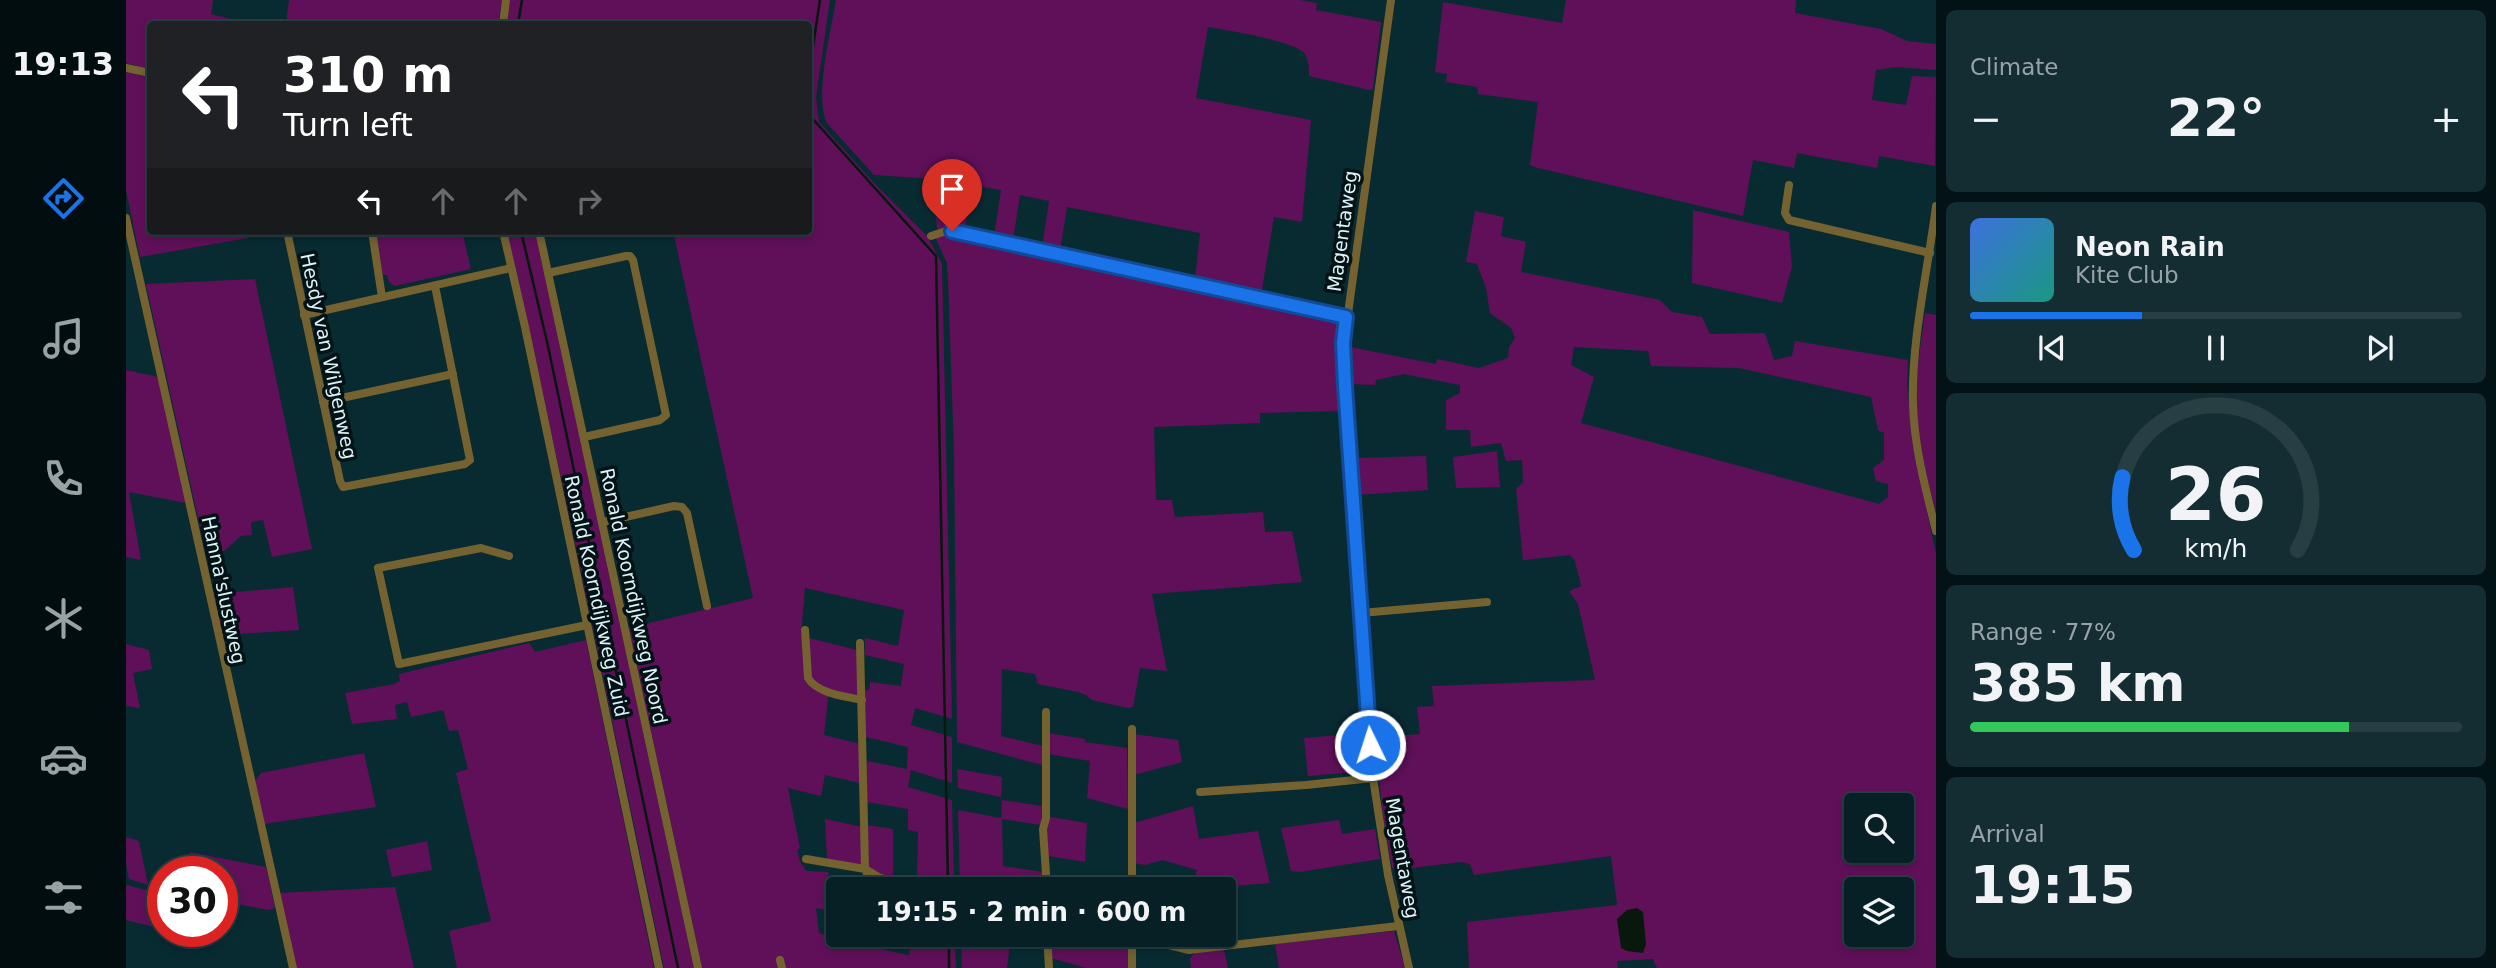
<!DOCTYPE html>
<html lang="en">
<head>
<meta charset="utf-8">
<style>
  body { margin:0; font-family:"DejaVu Sans",sans-serif; background:#142d32; color:#f1f3f6; height:100vh; display:flex; flex-direction:column; font-size:26px; white-space:nowrap }
  * { box-sizing:border-box; margin:0 }
  p { font-size:23px; color:#98a3a7 }
  .icon { flex:none; width:38px; height:38px; fill:none; stroke:currentColor; stroke-width:2; stroke-linecap:round; stroke-linejoin:round }
  .map { position:relative; flex:1; overflow:hidden }
  .side { display:flex; flex-direction:column; gap:10px; padding:10px; background:#031215; width:560px }
  .side>* { flex:none }
  .hud { position:absolute; left:21px; top:21px; width:665px; height:214px; border-radius:7px; box-shadow:0 4px 10px #0003,0 0 0 2px #273e43; background:#202124; color:#fff; overflow:hidden }
  .controls { position:absolute; left:1718px; top:793px; display:grid; gap:14px }
  .controls a { display:grid; place-items:center; width:70px; height:70px; border-radius:7px; background:#062026; box-shadow:0 4px 10px #0003,0 0 0 2px #273e43; font-size:35px }
  .speed { position:absolute; left:21px; top:856px; display:flex; gap:14px; font-size:35px; font-weight:700; text-align:center }
  .speed>* { display:grid; place-content:center; width:91px; height:91px; border-radius:50%; background:#062026; box-shadow:0 4px 10px #0003,0 0 0 2px #273e43; line-height:1 }
  .speed .limit { border:10px solid #d22; background:#fff; color:#111 }
  .pin { position:absolute; display:grid; place-items:center; width:60px; height:60px; color:#fff; margin:-72px -30px; border-radius:50% 50% 50% 0; rotate:-45deg; box-shadow:0 0 7px #0007 }
  .pin .icon { rotate:45deg }
  .me { position:absolute; width:77px; margin:-38px; rotate:356deg; stroke-linejoin:round; filter:drop-shadow(0 0 5px #0008) }
  .turn { display:flex; align-items:center; gap:24px; height:147px; padding:0 21px; font-size:32px }
  .turn .icon { width:91px; height:91px; stroke-width:2.5 }
  .turn b { display:block; font-size:49px; line-height:60px }
  .lanes { display:flex; align-items:center; height:66px; padding:0 21px; background:#0003; justify-content:center; gap:35px; direction:ltr }
  .lanes .off { opacity:.35 }
  .big { font-size:52px; font-weight:700; line-height:1.1 }
  .side .widget { flex:1; display:flex; flex-direction:column; justify-content:center; gap:10px; min-width:0; padding:0 24px; border-radius:10px; background:#142d32 }
  .side .dial { align-items:center; gap:0 }
  .dial svg { height:182px; overflow:visible; fill:none; stroke:#273e43; stroke-width:7; stroke-linecap:round; text-anchor:middle }
  .dial text { fill:#f1f3f6; stroke:none }
  .song { display:flex; align-items:center; gap:21px }
  .cover { width:84px; height:84px; border-radius:10px; background:linear-gradient(135deg,hsl(220 70% 55%),hsl(170 70% 35%)) }
  .played { height:7px; border-radius:4px; background:linear-gradient(90deg,#1a73e8 35%,#273e43 35%) }
  .keys { display:flex; justify-content:space-around; direction:ltr }
  .heat { display:flex; justify-content:space-between; align-items:center; font-size:38px; direction:ltr }
  .charge { height:10px; border-radius:5px; background:linear-gradient(90deg,#34c759 77%,#273e43 0) }
  .trip { position:absolute; left:700px; top:877px; width:410px; height:70px; border-radius:7px; background:#062026; box-shadow:0 4px 10px #0003,0 0 0 2px #273e43; font-weight:700; line-height:70px; text-align:center }
  main { display:flex; flex:1; min-height:0 }
  .tab-bar { display:flex; flex-direction:column; width:126px; justify-content:space-around; align-items:center; background:#020d0f; color:#98a3a7 }
  .tab-bar .icon { width:49px; height:49px }
  .tab-bar .current { color:#1a73e8 }
  .tab-bar b { font-size:32px; color:#f1f3f6 }
  .map>svg:first-child { display:block }
  .green { fill:#5f1059; fill-rule:evenodd }
  .water { fill:#08180d }
  .lines { fill:none; stroke-linecap:round; stroke-linejoin:round }
  .stream { stroke:#08180d; stroke-width:2.5 }
  .minor { stroke:#746330; stroke-width:8 }
  .route-casing { stroke:#114b97; stroke-width:18 }
  .route { stroke:#1a73e8; stroke-width:12 }
  .labels { text-anchor:middle; dominant-baseline:central; stroke-width:7; stroke-linejoin:round; paint-order:stroke }
  .street-label { font-size:19px; fill:#dcf3f8; stroke:#021215 }
</style>
</head>
<body>
<main>
<nav class="tab-bar">
<b>19:13</b>
<svg class="icon current" aria-label="directions" viewBox="0 0 24 24"><path d="M12 3l9 9-9 9-9-9zM9 14v-3h6M13 9l2 2-2 2"/></svg>
<svg class="icon" aria-label="music" viewBox="0 0 24 24"><path d="M9 18V5l10-2v13"/><circle cx="6" cy="18" r="3"/><circle cx="16" cy="16" r="3"/></svg>
<svg class="icon" aria-label="phone" viewBox="0 0 24 24"><path d="M5 4h4l2 5-3 2q2 4 5 5l2-3 5 2v4C11 20 4 13 5 4z"/></svg>
<svg class="icon" aria-label="climate" viewBox="0 0 24 24"><path d="M12 3v18M4 7l16 10M4 17L20 7"/></svg>
<svg class="icon" aria-label="car" viewBox="0 0 24 24"><path d="M5 17H2v-5l4-1 3-4h7l3 4 3 1v5h-3M9 17h6M6 11h13"/><circle cx="7" cy="17" r="2"/><circle cx="17" cy="17" r="2"/></svg>
<svg class="icon" aria-label="filters" viewBox="0 0 24 24"><path d="M4 7h16M4 17h16"/><circle cx="9" cy="7" r="2"/><circle cx="15" cy="17" r="2"/></svg>
</nav>
<div class="map">
<svg width="1810" height="968" viewBox="0 0 1810 968">
  <rect width="100%" height="100%" fill="#082b32"/>
  <g class="green">
    <polygon points="0,0 87,0 85,14 125,24 24,24 24,69 0,63"/>
    <polygon points="163,0 376,0 372,24 160,24"/>
    <polygon points="384,0 704,0 690,97 693,122 747,182 802,237 816,264 826,719 789,708 785,725 826,737 826,783 785,770 782,787 826,800 828,889 791,882 792,832 782,830 782,809 741,802 741,761 781,769 782,747 740,737 739,690 743,690 744,682 775,686 778,664 739,655 739,638 772,646 778,610 679,588 675,636 731,650 732,696 703,689 698,735 734,744 734,783 699,775 695,796 662,788 674,848 671,850 674,861 680,871 702,872 707,911 690,908 693,933 745,947 783,955 785,935 829,935 830,968 576,968 503,628 627,598 547,231 682,231 682,24 380,24"/>
    <path d="M 710,0 L 1174,0 L 1191,3 L 1190,10 L 1255,22 L 1247,89 L 1243,90 L 1183,76 C 1183,70 1183,60 1179,54 C 1170,41 1100,30 1082,27 L 1070,98 L 1185,120 L 1176,222 L 1148,217 L 1135,295 L 1069,280 L 1074,233 L 941,207 L 934,251 L 916,247 L 923,201 L 894,195 L 887,240 L 868,236 L 875,190 L 846,185 L 839,230 L 819,228 L 811,229 L 808,179 L 748,175 L 701,123 C 688,96 705,31 710,0 Z"/>
    <polygon points="1440,0 1670,0 1669,13 1755,29 1781,41 1810,44 1810,70 1770,67 1750,70 1746,100 1780,105 1786,76 1810,77 1809,166 1753,156 1751,168 1671,153 1668,168 1627,160 1617,216 1412,168 1404,165 1412,102 1352,94 1351,87 1320,82 1321,74 1309,72 1317,2 1436,23"/>
    <polygon points="0,72 24,78 24,231 120,231 122,238 14,257 0,190"/>
    <polygon points="1567,210 1663,232 1666,267 1656,303 1566,283"/>
    <path d="M 1349,211 L 1378,217 L 1375,236 L 1400,242 L 1395,272 L 1534,300 L 1546,312 L 1576,317 L 1584,334 L 1639,333 L 1648,360 L 1666,356 L 1669,341 L 1782,360 L 1781,384 L 1787,446 L 1810,554 L 1810,968 L 1531,968 L 1527,959 L 1491,961 L 1492,968 L 1343,968 L 1341,922 L 1491,905 L 1485,856 L 1348,875 L 1344,864 L 1335,862 L 1269,870 L 1266,868 L 1257,816 L 1249,738 L 1294,734 L 1291,707 L 1308,706 L 1306,686 L 1469,680 L 1452,604 L 1443,591 L 1455,586 L 1449,561 L 1444,555 L 1397,560 L 1390,489 L 1397,482 L 1396,460 L 1380,461 L 1375,443 L 1345,447 L 1344,430 L 1320,430 L 1320,400 L 1334,393 L 1334,385 L 1278,374 L 1250,380 L 1249,385 L 1224,384 L 1224,347 L 1310,364 L 1311,359 L 1353,368 L 1382,358 L 1383,347 L 1389,338 L 1385,328 L 1364,313 L 1360,288 L 1351,264 L 1340,262 ZM 1448,347 L 1522,351 L 1525,366 L 1613,368 L 1745,397 L 1752,430 L 1758,433 L 1758,460 L 1747,468 L 1750,481 L 1762,484 L 1762,497 L 1753,504 L 1455,423 L 1468,377 L 1445,365 ZM 1731,805 L 1776,805 L 1776,850 L 1731,850 ZM 1731,889 L 1776,889 L 1776,934 L 1731,934 Z"/>
    <polygon points="249,231 336,231 345,269 269,286 263,282 261,275 257,275"/>
    <polygon points="381,231 409,231 568,968 538,968 441,505"/>
    <polygon points="826,234 1208,319 1213,322 1214,327 1214,411 1134,413 1134,423 1028,427 1030,500 1046,500 1049,517 1137,512 1139,532 1166,531 1176,582 1026,594 1041,671 1014,668 1007,707 1002,708 966,700 960,695 952,692 912,684 909,674 876,669 875,736 917,746 916,765 831,742 828,451 822,281 821,263 809,237"/>
    <polygon points="129,279 186,549 146,557 137,520 125,522 126,535 115,536 98,551 80,554 20,284"/>
    <path d="M 1799,313 L 1810,315 L 1810,513 C 1801,476 1791,439 1790,400 C 1790,371 1795,342 1799,313 Z"/>
    <polygon points="0,370 32,377 60,503 3,492 15,560 0,557"/>
    <polygon points="1371,451 1374,487 1330,488 1327,457"/>
    <polygon points="1300,456 1302,490 1231,495 1229,458"/>
    <polygon points="167,587 173,630 97,635 88,594"/>
    <polygon points="460,640 528,968 331,968 323,931 365,921 330,773 342,769 332,730 323,731 317,710 285,717 281,702 269,705 271,719 226,724 219,693 268,684 274,681 273,674 403,643 409,652"/>
    <polygon points="0,644 23,650 26,669 7,673 14,708 0,706"/>
    <polygon points="922,733 959,739 959,742 1001,748 1002,809 961,798 964,761 922,754"/>
    <polygon points="1238,733 1241,771 1182,776 1178,738"/>
    <polygon points="1008,734 1052,740 1056,762 1008,775"/>
    <polygon points="238,753 250,807 138,824 129,781 135,773"/>
    <polygon points="831,769 876,777 875,797 832,788"/>
    <polygon points="876,800 916,806 915,825 876,819 877,866 917,872 917,889 834,889 832,810 875,818"/>
    <polygon points="1067,806 1073,839 1132,831 1144,883 1066,889 1071,870 1036,860 1019,865 1008,863 1008,823"/>
    <polygon points="924,817 961,823 959,862 922,856 920,828"/>
    <polygon points="699,819 736,827 736,866 701,860"/>
    <polygon points="1213,820 1216,834 1249,829 1254,859 1174,872 1165,871 1155,828"/>
    <polygon points="741,825 767,829 767,877 747,872 743,868"/>
    <polygon points="0,837 13,841 22,885 3,879 0,863"/>
    <polygon points="301,841 306,870 266,877 260,850"/>
    <polygon points="64,852 140,867 149,908 143,910 96,901 96,872 68,871"/>
    <polygon points="0,885 24,891 32,928 0,920"/>
    <polygon points="269,887 288,968 170,968 153,893"/>
    <polygon points="1268,931 1279,968 1153,968 1149,944"/>
    <polygon points="985,934 1003,939 1003,968 960,968 925,958 925,935"/>
    <polygon points="835,935 885,935 881,968 836,968"/>
    <polygon points="1098,949 1102,968 1065,968 1064,958 1069,953"/>
  </g>
  <polygon class="water" points="1511,908 1517,912 1520,944 1517,953 1501,951 1495,948 1491,919 1501,910"/>
  <g class="lines">
    <g class="stream">
      <polyline points="392,24 396,0"/>
      <polyline points="682,79 694,0"/>
      <polyline points="682,106 685,117 810,256 822,885"/>
      <polyline points="395,231 422,346 552,968"/>
      <polyline points="823,934 823,968"/>
    </g>
    <g class="minor">
      <polyline points="1265,0 1218,343 1229,537 1247,778 1262,875 1283,968"/>
      <polyline points="377,24 380,0"/>
      <polyline points="0,68 24,73"/>
      <polyline points="1663,185 1659,213 1663,220 1804,253"/>
      <path d="M 1810,206 C 1802,269 1785,342 1787,404 C 1788,447 1800,490 1810,531"/>
      <polyline points="0,218 167,968"/>
      <polyline points="161,231 214,481 217,487 339,464 344,460 309,286"/>
      <polyline points="246,231 256,297"/>
      <polyline points="377,231 399,327 533,968"/>
      <polyline points="413,231 572,968"/>
      <polyline points="805,236 820,231 841,233 1220,317"/>
      <polyline points="422,273 500,256 504,256 507,260 540,415 534,420 458,437"/>
      <polyline points="178,315 385,268"/>
      <polyline points="197,402 327,374"/>
      <polyline points="477,522 548,506 556,507 561,513 581,606"/>
      <polyline points="383,556 355,548 252,568 273,664 461,625"/>
      <polyline points="1235,613 1361,602"/>
      <path d="M 679,630 L 682,678 C 692,694 719,696 736,700"/>
      <polyline points="734,643 739,869 754,878 801,889"/>
      <polyline points="920,712 920,818 917,829 921,889"/>
      <polyline points="1006,729 1006,889"/>
      <polyline points="1074,792 1180,785 1247,778"/>
      <polyline points="680,859 739,869"/>
      <polyline points="738,889 741,873"/>
      <polyline points="921,934 923,968"/>
      <polyline points="998,934 1063,950 1272,926"/>
      <polyline points="738,935 738,934"/>
      <polyline points="654,960 656,968"/>
      <polyline points="1006,968 1006,934"/>
    </g>
  </g>
  <g class="lines">
    <g class="route-casing">
      <polyline id="route" points="826,231 1220,317 1217,343 1219,386 1244,745"/>
    </g>
    <use href="#route" class="route"/>
  </g>
  <g class="labels">
    <g class="street-label">
      <text transform="translate(1216 231) rotate(-82)">Magentaweg</text>
      <text transform="translate(203 356) rotate(78)">Hesdy van Wilgenweg</text>
      <text transform="translate(98 590) rotate(78)">Hanna'slustweg</text>
      <text transform="translate(471 596) rotate(78)">Ronald Koorndijkweg Zuid</text>
      <text transform="translate(508 596) rotate(78)">Ronald Koorndijkweg Noord</text>
      <text transform="translate(1277 858) rotate(80)">Magentaweg</text>
    </g>
  </g>
</svg>
<div class="controls">
<a><svg class="icon" aria-label="search" viewBox="0 0 24 24"><circle cx="10" cy="10" r="6"/><path d="M15 15l6 6"/></svg></a>
<a><svg class="icon" aria-label="layers" viewBox="0 0 24 24"><path d="M12 4l9 5-9 5-9-5zM3 14l9 5 9-5"/></svg></a>
</div>
<div class="speed"><div class="limit">30</div></div>
<div class="pin" style="left:826px;top:231px;background:#d93025"><svg class="icon" aria-label="arrive" viewBox="0 0 24 24"><path d="M6 21V4h12l-3 4 3 4H6"/></svg></div>
<svg class="me" style="left:1244px;top:745px" viewBox="-20 -20 40 40"><circle r="17" fill="#1a73e8" stroke="#fff" stroke-width="3"/><path d="M0-11L8 9 0 5-8 9z" fill="#fff"/></svg>
<div class="trip">19:15 · 2 min · 600 m</div>
<div class="hud">
<div class="turn"><svg class="icon" aria-label="left" viewBox="0 0 24 24"><path d="M17 20v-9H6M10 6l-5 5 5 5"/></svg><div><b>310 m</b>Turn left</div></div>
<div class="lanes"><svg class="icon" aria-label="left" viewBox="0 0 24 24"><path d="M17 20v-9H6M10 6l-5 5 5 5"/></svg><svg class="icon off" aria-label="ahead" viewBox="0 0 24 24"><path d="M12 20V5M6 11l6-6 6 6"/></svg><svg class="icon off" aria-label="ahead" viewBox="0 0 24 24"><path d="M12 20V5M6 11l6-6 6 6"/></svg><svg class="icon off" aria-label="right" viewBox="0 0 24 24"><path d="M7 20v-9h11M14 6l5 5-5 5"/></svg></div>
</div>
</div>
<section class="side">
<div class="widget"><p>Climate</p>
<div class="heat"><a>−</a><b class="big">22°</b><a>+</a></div>
</div>
<div class="widget">
<div class="song"><i class="cover"></i><div><b>Neon Rain</b><p>Kite Club</p></div></div>
<div class="played"></div>
<div class="keys"><svg class="icon" aria-label="previous" viewBox="0 0 24 24"><path d="M18 5L8 12l10 7zM5 5v14"/></svg><svg class="icon" aria-label="pause" viewBox="0 0 24 24"><path d="M8 5v14M16 5v14"/></svg><svg class="icon" aria-label="next" viewBox="0 0 24 24"><path d="M6 5l10 7-10 7zM19 5v14"/></svg></div>
</div>
<div class="widget dial"><svg viewBox="0 0 100 80">
<path d="M14 69A42 42 0 1 1 86 69"/>
<path d="M14 69A42 42 0 0 1 9 37" stroke="#1a73e8"/>
<text x="50" y="56" font-size="32" font-weight="700">26</text>
<text x="50" y="72" font-size="11">km/h</text>
</svg></div>
<div class="widget"><p>Range · 77%</p><b class="big">385 km</b><div class="charge"></div></div>
<div class="widget"><p>Arrival</p><b class="big">19:15</b></div>
</section>
</main>
</body>
</html>
